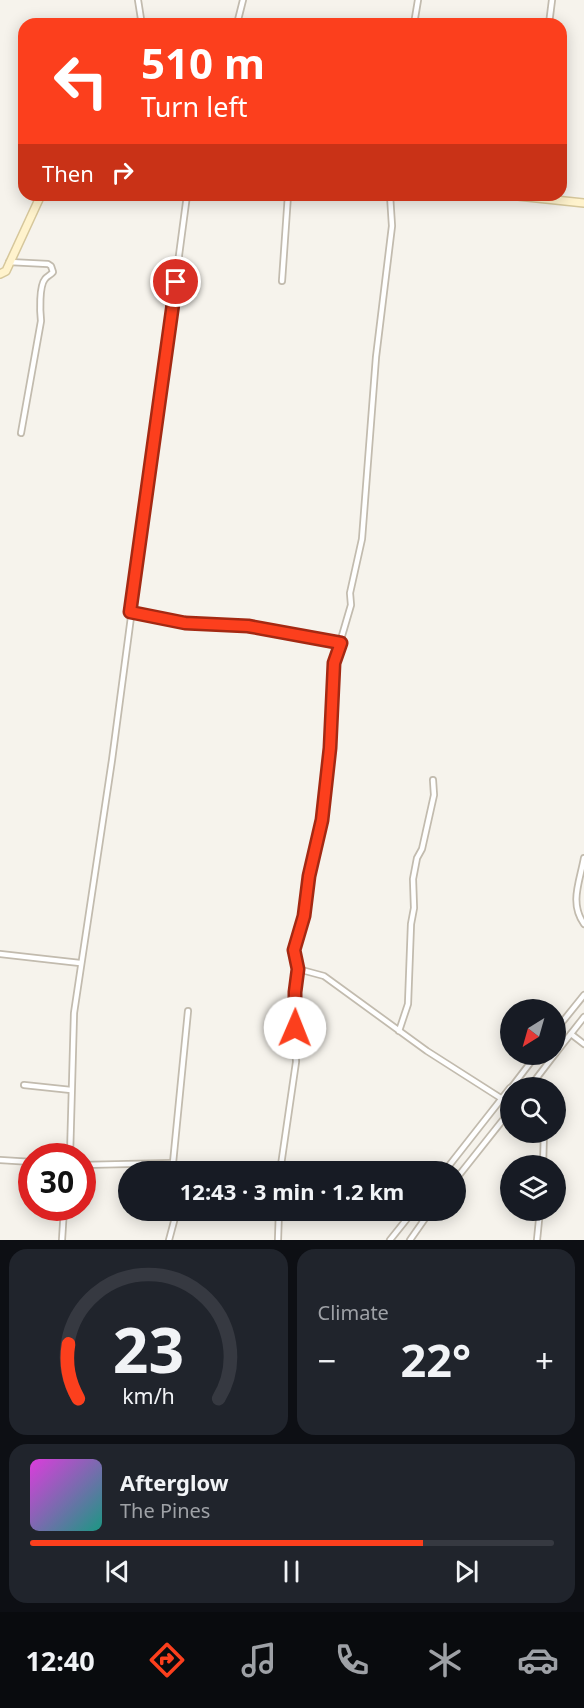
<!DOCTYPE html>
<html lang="en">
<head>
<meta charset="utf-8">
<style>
  body { margin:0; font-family:"Noto Sans",sans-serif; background:#20242c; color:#f1f3f6; height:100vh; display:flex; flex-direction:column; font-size:22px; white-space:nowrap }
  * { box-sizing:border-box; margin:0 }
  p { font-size:20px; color:#9ea1a6 }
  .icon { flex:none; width:33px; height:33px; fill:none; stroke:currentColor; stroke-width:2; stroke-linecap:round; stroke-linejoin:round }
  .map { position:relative; height:1240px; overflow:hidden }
  .sheet { display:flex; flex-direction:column; gap:9px; padding:9px; background:#0d0f14; flex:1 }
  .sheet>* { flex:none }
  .hud { position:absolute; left:18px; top:18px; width:549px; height:183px; border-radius:18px; box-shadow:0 3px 15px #0003; background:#fc3f1d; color:#fff; overflow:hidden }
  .needle { width:39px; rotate:217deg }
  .tools { position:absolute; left:500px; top:999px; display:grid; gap:12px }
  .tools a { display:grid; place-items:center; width:66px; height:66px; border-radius:50%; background:#171b24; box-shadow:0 3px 15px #0003; font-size:30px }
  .speed { position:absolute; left:18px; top:1143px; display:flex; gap:12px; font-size:30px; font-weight:700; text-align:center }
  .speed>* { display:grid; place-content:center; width:78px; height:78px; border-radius:50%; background:#171b24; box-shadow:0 3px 15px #0003; line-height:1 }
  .speed .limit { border:9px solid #d22; background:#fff; color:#111 }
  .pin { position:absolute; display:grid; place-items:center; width:51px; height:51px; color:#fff; margin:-26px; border:3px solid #fff; border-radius:50%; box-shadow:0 2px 6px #0007 }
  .me { position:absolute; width:66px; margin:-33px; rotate:1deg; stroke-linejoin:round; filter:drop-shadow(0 0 4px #0008) }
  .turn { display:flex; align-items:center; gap:21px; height:126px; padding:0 24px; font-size:27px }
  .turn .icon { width:78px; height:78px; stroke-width:2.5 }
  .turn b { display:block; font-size:42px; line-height:51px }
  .then { display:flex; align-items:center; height:57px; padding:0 24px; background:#0003; gap:12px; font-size:22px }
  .big { font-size:45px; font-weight:700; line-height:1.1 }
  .sheet .card { flex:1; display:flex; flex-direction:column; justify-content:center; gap:9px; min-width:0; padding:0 21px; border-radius:18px; background:#20242c }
  .sheet .dial { align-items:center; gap:0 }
  .dial svg { height:156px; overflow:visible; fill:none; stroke:#363941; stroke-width:7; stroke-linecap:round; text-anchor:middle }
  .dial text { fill:#f1f3f6; stroke:none }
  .song { display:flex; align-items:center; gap:18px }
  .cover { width:72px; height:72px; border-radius:9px; background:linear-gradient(135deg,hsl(300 70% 55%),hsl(170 70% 35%)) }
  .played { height:6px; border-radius:3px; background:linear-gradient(90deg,#fc3f1d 75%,#363941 75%) }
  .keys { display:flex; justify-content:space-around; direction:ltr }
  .heat { display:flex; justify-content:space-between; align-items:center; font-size:33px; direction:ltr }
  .sheet .tiles { flex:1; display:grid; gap:9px; grid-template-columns:1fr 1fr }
  .card:last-child { grid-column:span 2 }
  .trip { position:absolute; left:118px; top:1161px; width:348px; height:60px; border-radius:30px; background:#171b24; box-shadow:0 3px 15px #0003; font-weight:700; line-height:60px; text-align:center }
  .menu { display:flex; height:96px; justify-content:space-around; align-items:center; background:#090b0e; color:#9ea1a6 }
  .menu .icon { width:42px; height:42px }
  .menu .current { color:#fc3f1d }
  .menu b { font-size:27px; color:#f1f3f6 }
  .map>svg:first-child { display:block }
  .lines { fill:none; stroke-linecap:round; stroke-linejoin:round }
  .street-casing { stroke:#c2bbae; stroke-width:8 }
  .secondary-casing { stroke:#d6c79b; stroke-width:10 }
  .street { stroke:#fff; stroke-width:4.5 }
  .secondary { stroke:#fff3cd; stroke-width:7 }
  .route-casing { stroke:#a42913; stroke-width:15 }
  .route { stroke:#fc3f1d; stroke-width:10 }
</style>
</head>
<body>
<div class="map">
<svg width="584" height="1240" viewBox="0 0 584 1240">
  <rect width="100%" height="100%" fill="#f6f3ec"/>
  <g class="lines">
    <g class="street-casing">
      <g id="street">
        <polyline points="136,24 141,19 138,0"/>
        <polyline points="237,24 243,0"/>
        <polyline points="414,24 418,0"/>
        <polyline points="549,24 552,0"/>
        <polyline points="390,195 392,226 376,357 362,539 350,593 351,605 334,663 330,748 322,820 309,876 304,916 294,950 298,969 324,976 427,1051 510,1104"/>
        <path d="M 9,262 L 48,264 L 51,266 L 53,272 C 51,275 47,276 45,279 C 39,286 40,312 41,321 L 21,433"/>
        <polyline points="282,281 288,195"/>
        <polyline points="130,612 185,623 248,626 341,643"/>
        <path d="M 584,858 C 580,881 569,903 584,924"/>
        <polyline points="0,954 80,963"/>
        <polyline points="399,1031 408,1004 411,924 414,908 413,879 417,858 422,849 434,795 433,780"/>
        <polyline points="555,1031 584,995"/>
        <polyline points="571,1034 584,1044"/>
        <polyline points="555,1054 584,1017"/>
        <polyline points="24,1085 71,1090"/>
        <polyline points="511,1088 537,1054"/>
        <polyline points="529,1088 555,1054"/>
        <polyline points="70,1156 74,1013 112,760 187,195"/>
        <polyline points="0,1160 32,1162"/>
        <polyline points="82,1165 173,1163"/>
        <polyline points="543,1166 544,1132"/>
        <polyline points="280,1170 303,1170 309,1172"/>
        <polyline points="174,1172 173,1163 188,1011"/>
        <polyline points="280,1172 296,1062 295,992 298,969"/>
        <polyline points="444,1172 510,1088"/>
        <polyline points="456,1179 510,1111"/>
        <polyline points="62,1240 64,1208"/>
        <polyline points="169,1240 177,1210"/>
        <polyline points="278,1240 279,1210"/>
        <polyline points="390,1240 414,1210"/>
        <polyline points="410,1240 431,1210"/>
        <polyline points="537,1240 540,1210"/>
      </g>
    </g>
    <g class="secondary-casing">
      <g id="secondary">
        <polyline points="508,195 584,203"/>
        <polyline points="0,274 6,271 41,195"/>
      </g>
    </g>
    <use href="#street" class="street"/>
    <use href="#secondary" class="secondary"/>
  </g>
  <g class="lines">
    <g class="route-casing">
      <polyline id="route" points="176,282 130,612 185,623 248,626 341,643 334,663 330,748 322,820 309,876 304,916 294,950 298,969 295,992 295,1028"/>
    </g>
    <use href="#route" class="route"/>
  </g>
</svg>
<div class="tools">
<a><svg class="needle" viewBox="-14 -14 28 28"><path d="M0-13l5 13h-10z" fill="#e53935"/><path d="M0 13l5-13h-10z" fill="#9ea1a6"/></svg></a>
<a><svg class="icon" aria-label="search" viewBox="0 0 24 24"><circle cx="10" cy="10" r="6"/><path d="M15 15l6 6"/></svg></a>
<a><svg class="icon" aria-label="layers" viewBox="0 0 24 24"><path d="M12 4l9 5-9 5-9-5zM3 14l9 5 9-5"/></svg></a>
</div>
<div class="speed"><div class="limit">30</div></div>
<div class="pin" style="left:176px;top:282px;background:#d93025"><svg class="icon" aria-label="arrive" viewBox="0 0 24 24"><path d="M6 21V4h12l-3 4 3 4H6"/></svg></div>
<svg class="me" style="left:295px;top:1028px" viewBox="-20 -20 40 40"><circle r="19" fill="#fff"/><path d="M0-13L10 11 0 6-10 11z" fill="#fc3f1d"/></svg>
<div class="trip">12:43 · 3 min · 1.2 km</div>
<div class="hud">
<div class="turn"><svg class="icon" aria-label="left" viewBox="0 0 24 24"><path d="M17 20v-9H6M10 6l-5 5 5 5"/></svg><div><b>510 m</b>Turn left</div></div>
<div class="then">Then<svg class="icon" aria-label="right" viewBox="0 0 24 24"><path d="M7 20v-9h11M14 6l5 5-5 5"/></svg></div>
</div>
</div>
<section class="sheet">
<div class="tiles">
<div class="card dial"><svg viewBox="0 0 100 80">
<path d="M14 69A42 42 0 1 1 86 69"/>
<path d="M14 69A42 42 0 0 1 9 41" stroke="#fc3f1d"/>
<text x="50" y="56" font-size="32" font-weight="700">23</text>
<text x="50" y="72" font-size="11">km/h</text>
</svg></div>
<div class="card"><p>Climate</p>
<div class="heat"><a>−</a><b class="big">22°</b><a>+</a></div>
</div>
<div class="card">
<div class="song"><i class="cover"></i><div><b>Afterglow</b><p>The Pines</p></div></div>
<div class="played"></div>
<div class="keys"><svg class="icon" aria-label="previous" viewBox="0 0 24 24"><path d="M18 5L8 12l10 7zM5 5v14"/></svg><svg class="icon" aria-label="pause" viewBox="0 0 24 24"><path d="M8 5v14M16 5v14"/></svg><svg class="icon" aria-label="next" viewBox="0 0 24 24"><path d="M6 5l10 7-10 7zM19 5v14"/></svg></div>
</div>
</div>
</section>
<nav class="menu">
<b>12:40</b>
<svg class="icon current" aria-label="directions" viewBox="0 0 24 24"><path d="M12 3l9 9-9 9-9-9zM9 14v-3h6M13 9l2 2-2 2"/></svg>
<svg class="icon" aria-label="music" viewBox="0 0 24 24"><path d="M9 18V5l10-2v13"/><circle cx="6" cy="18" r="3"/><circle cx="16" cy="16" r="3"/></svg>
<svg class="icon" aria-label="phone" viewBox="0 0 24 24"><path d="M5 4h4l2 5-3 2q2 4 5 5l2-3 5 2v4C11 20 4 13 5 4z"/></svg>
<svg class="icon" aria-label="climate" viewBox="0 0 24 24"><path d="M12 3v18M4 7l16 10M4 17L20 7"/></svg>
<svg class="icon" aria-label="car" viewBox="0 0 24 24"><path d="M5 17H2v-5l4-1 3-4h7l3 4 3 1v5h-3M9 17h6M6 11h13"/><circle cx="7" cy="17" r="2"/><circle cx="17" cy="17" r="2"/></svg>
</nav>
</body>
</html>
